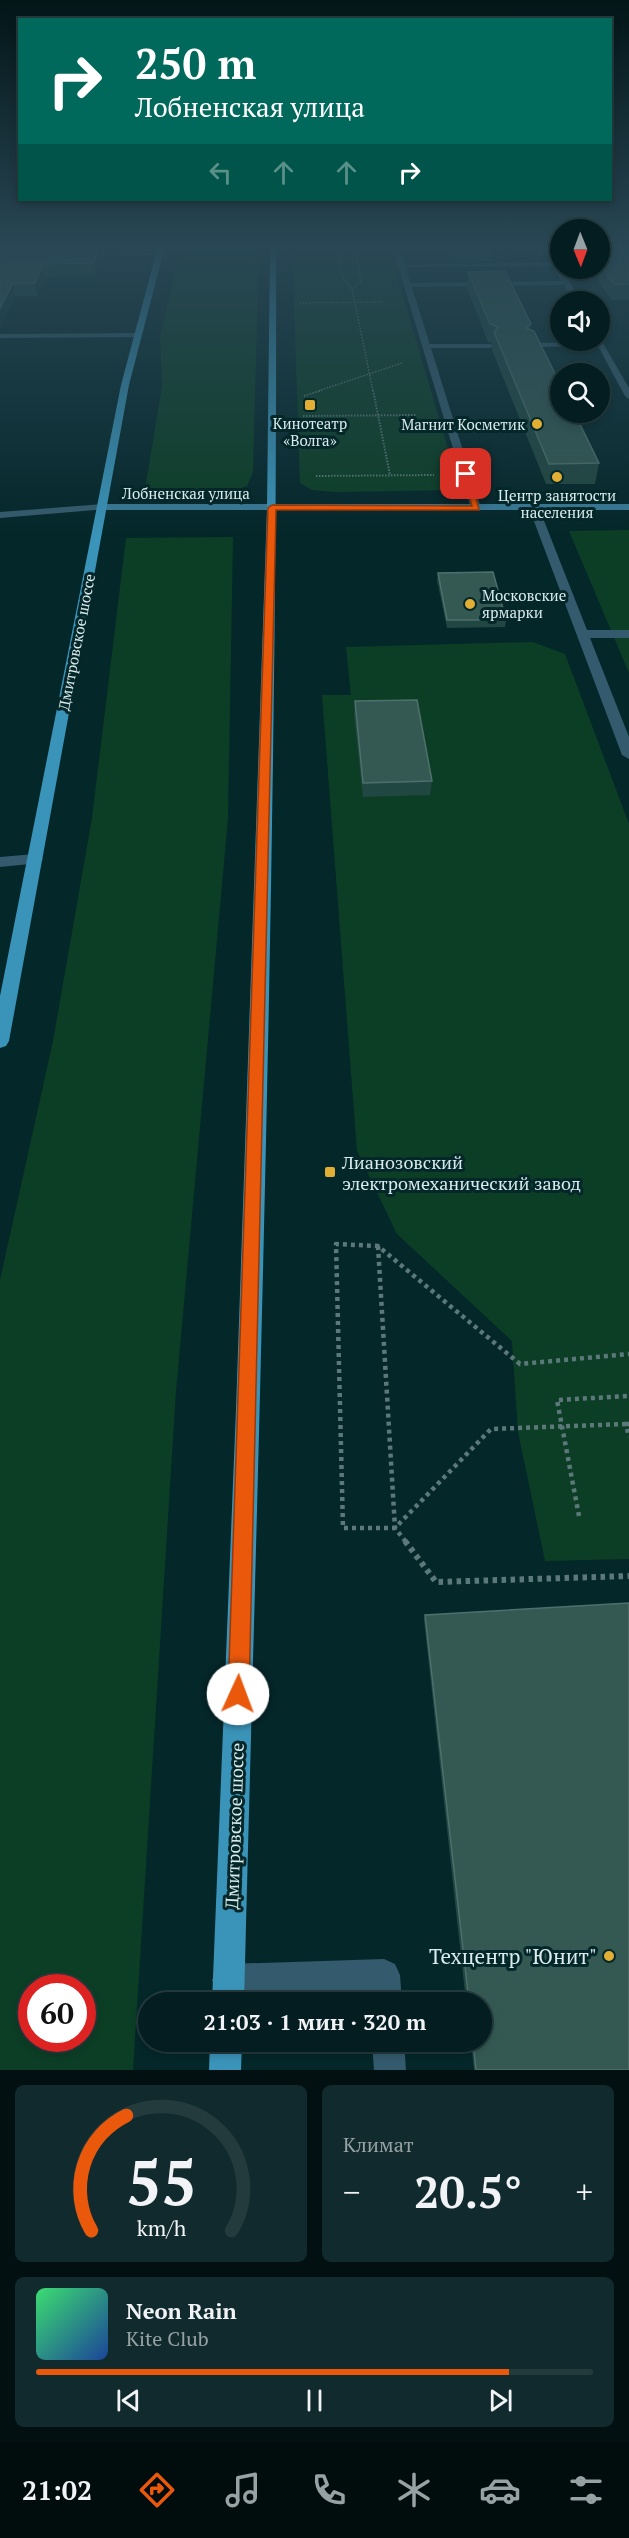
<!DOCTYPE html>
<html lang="ru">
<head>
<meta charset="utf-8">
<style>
  body { margin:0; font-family:"PT Serif",serif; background:#112a2d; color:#f1f3f6; height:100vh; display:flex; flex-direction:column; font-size:22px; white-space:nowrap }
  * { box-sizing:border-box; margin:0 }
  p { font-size:20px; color:#97a2a5 }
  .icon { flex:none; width:33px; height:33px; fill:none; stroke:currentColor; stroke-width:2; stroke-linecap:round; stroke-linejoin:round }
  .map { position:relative; height:2070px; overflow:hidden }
  .side { display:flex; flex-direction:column; gap:15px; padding:15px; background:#021012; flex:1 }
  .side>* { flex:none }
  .guide { position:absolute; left:18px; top:18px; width:594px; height:183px; border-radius:0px; box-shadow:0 3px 9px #0003,0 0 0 2px #243b3e; background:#00695c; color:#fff; overflow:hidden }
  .needle { width:39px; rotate:179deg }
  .controls { position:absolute; left:550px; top:219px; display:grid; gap:12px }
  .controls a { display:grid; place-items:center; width:60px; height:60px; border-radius:50%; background:#031d20; box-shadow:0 3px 9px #0003,0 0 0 2px #243b3e; font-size:30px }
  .speed { position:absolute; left:18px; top:1974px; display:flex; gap:12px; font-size:30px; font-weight:700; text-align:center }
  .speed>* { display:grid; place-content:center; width:78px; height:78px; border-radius:50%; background:#031d20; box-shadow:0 3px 9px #0003,0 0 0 2px #243b3e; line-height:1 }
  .speed .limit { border:9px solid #d22; background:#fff; color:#111 }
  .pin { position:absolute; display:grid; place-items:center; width:51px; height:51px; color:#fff; margin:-26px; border-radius:12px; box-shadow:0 3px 9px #0006 }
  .me { position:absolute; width:66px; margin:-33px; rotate:2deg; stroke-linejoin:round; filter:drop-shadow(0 0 4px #0008) }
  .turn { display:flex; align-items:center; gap:21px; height:126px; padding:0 18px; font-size:27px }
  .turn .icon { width:78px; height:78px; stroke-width:2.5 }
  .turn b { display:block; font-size:42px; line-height:51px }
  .lanes { display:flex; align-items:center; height:57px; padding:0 18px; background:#0003; justify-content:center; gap:30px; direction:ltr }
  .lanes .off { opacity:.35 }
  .big { font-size:45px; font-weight:800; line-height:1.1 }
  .side .widget { flex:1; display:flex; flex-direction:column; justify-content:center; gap:9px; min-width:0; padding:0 21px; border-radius:9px; background:#112a2d }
  .side .dial { align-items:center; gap:0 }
  .dial svg { height:156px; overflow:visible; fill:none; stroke:#243b3e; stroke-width:7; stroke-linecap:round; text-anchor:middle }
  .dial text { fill:#f1f3f6; stroke:none }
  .song { display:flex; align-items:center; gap:18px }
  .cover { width:72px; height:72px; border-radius:9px; background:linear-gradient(135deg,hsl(140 70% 55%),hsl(220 70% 35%)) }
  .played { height:6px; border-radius:3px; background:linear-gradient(90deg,#ea580c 85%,#243b3e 85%) }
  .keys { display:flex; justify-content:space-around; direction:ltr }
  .heat { display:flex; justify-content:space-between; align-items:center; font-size:33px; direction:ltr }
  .side .tiles { flex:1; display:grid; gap:15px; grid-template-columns:1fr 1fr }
  .widget:last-child { grid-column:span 2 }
  .trip { position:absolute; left:138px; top:1992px; width:354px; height:60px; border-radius:30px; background:#031d20; box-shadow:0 3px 9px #0003,0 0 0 2px #243b3e; font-weight:800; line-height:60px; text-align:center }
  .tabs { display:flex; height:96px; justify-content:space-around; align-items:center; background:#010c0d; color:#97a2a5 }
  .tabs .icon { width:42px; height:42px }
  .tabs .current { color:#ea580c }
  .tabs b { font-size:27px; color:#f1f3f6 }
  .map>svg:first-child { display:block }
  .green { fill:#0c3e25; fill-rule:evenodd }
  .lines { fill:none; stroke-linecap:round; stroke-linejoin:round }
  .path-far3 { stroke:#5c787b; stroke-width:1.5; stroke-dasharray:1.5 1.5; stroke-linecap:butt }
  .path-far2 { stroke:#5c787b; stroke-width:2; stroke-dasharray:1.5 1.5; stroke-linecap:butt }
  .path-far1 { stroke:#5c787b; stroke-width:4.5; stroke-dasharray:4 4; stroke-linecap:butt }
  .path { stroke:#5c787b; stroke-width:6; stroke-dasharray:4.5 4.5; stroke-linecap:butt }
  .lane { fill:#345b6d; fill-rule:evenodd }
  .street { fill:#345b6d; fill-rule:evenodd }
  .secondary { fill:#397b97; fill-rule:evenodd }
  .primary { fill:#3a93b8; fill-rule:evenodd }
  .wall { fill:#204741 }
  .shaded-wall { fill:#0c3330 }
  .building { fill:#345953; stroke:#4e706c; stroke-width:1.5 }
  .route { fill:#ea580c; stroke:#983908; stroke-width:1.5 }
  .poi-dot { fill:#e2af34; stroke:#04272a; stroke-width:2 }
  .labels { text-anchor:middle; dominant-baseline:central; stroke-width:6; stroke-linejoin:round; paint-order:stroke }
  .far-poi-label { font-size:15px; fill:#d9ebed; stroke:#04272a }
  .far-street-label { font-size:15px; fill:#d9ebed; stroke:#04272a }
  .poi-label { font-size:18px; fill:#d9ebed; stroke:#04272a; text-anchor:start }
  .street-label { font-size:18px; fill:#d9ebed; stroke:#04272a }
  .near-poi-label { font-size:21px; fill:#d9ebed; stroke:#04272a; text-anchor:end }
</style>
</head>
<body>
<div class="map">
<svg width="629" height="2070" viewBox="0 0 629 2070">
  <rect width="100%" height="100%" fill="#04272a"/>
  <g class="green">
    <path d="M 181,246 L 259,246 L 253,472 L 247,486 L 238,489 C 212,495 170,501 145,489 L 162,386 L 160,337 Z"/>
    <polygon points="292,246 388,246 460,489 458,490 335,492 312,490 300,483"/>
    <polygon points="629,530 629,673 569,531"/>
    <path d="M 233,537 L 228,818 L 176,1391 L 133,2070 L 0,2070 L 0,1280 L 53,1041 L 92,818 L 126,538 ZM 32,1988 L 82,1988 L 82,2038 L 32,2038 Z"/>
    <polygon points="533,642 565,654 629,824 629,1559 545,1561 518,1432 512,1341 397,1234 357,1151 322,695 351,695 346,647"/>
  </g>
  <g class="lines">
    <g class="path-far3">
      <polyline points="336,246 343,279 352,289 373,391"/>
      <polyline points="336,251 369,250"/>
      <polyline points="352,289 361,282 356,250"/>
      <polyline points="300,303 382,302"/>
      <polyline points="318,391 402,363"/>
    </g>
    <g class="path-far2">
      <polyline points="373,390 390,475"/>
      <polyline points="304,396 322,390"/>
      <polyline points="303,416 416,415"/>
      <polyline points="316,476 434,475"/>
    </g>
    <g class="path-far1">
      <polyline points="378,1246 395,1528 406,1542"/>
      <polyline points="626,1424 491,1429 395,1528 343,1528 336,1244 378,1246 520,1364 629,1354"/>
      <polyline points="629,1424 626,1424 629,1437"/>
      <polyline points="579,1516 557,1400 629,1396"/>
    </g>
    <polyline class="path" points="405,1541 436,1582 629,1576"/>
    <g class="lane">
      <polygon points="541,246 548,246 582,302 574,302 564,285 406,287 402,285 406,283 561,281 553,266 401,267 397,265 550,262"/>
      <polygon points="160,252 162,255 74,255 77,253"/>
      <polygon points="141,333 138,337 0,338 0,334"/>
      <polygon points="600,338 629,388 629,399 625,396 598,346 530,347 526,345 530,343 596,342"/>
      <polygon points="426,344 490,344 494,346 490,348 423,348"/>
      <polygon points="103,504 107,505 107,509 0,518 0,512"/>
      <polygon points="530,506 539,508 587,630 629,630 629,638 590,638 629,737 629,759 622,755 529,508"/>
      <polygon points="35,854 40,855 43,859 40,863 0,867 0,857"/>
      <polygon points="384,1959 395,1964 400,1975 402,2002 370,2002 369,1991 228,1996 217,1991 212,1980 217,1969 228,1964"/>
      <polygon points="372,2042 404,2042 406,2070 374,2070"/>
    </g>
    <polygon class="street" points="392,246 399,246 481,508 480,510 471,508"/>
    <polygon class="secondary" points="629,504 629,510 103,510 98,507 103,504"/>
    <g class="primary">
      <polygon points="158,246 165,246 129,385 9,1041 6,1046 0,1048 0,996 121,385"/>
      <path d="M 270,246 L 276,246 C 278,832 259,1417 244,2002 L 212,2002 L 236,1409 L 267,508 Z"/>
      <polygon points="210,2042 242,2042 241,2070 209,2070"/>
    </g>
  </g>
  <g class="wall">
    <polygon points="0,246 104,246 103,250 100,250 101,257 95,276 45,277 37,296 15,296 0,327"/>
    <polygon points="443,246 492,246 491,261 456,262 453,255 447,255"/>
    <polygon points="600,246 629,246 629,300 611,300 590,268 600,268"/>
    <polygon points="468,272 531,324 530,329 599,463 595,484 546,484 492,350 492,343 488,342 467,288"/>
    <polygon points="438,573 506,620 505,627 447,628 437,580"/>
    <polygon points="355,701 432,781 430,795 363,797 354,715"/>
    <polygon points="425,1615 629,2070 474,2070 471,2042 482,2042 482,2002 466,2002 424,1620"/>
  </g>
  <g class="shaded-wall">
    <polygon points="99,246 100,246 101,257 95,276 94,263"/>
    <polygon points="43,264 45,277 37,296 35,283"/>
    <polygon points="13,283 15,296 0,327 0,308"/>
  </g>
  <g class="building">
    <polygon points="0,246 99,246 94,263 43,264 35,283 13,283 0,308"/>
    <polygon points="600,246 629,246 629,284 614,284 600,265"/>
    <polygon points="505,271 531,324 526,328 534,331 561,386 561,412 574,412 599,463 549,464 494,332 498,327 490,324 468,272"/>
    <polygon points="493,572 506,620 447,620 438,573"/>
    <polygon points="417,700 432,781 363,783 355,701"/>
    <polygon points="629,1603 629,2070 476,2070 473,2042 482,2042 482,2002 469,2002 425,1615"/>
  </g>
  <linearGradient id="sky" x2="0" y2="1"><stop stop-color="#021517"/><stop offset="0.46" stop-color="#294755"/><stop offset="1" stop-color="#294755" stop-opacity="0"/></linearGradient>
  <rect width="629" height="536" fill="url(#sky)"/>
  <polygon class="route" points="466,472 470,474 479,510 276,510 249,1694 246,1702 238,1705 231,1702 228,1694 268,508 272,505 472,506 463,474"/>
  <g class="poi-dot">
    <rect x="304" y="399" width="12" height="12" rx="3"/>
    <circle cx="537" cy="424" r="6"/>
    <circle cx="557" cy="477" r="6"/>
    <circle cx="470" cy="604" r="6"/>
    <rect x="324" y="1166" width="12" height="12" rx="3"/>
    <circle cx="609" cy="1956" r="6"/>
  </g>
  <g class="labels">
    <g class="far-poi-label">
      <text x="310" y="423">Кинотеатр<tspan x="310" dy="17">«Волга»</tspan></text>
      <text x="525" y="424" text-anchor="end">Магнит Косметик</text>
      <text x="557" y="495">Центр занятости<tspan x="557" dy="17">населения</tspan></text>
      <text x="482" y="595" text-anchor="start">Московские<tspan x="482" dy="17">ярмарки</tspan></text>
    </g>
    <g class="far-street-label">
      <text x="186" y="493">Лобненская улица</text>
      <text transform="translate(76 642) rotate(-79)">Дмитровское шоссе</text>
    </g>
    <g class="poi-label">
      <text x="342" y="1162">Лианозовский<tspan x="342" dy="21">электромеханический завод</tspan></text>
    </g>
    <g class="street-label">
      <text transform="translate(234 1826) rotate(-88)">Дмитровское шоссе</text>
    </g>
    <g class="near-poi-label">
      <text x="597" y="1956">Техцентр "Юнит"</text>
    </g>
  </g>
</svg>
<div class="controls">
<a><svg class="needle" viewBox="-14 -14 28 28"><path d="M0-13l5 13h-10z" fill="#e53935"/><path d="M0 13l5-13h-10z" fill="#97a2a5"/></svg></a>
<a><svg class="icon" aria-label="sound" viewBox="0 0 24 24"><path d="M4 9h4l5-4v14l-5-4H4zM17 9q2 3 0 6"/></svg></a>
<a><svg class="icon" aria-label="search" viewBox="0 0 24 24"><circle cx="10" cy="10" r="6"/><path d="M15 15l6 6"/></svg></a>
</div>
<div class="speed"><div class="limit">60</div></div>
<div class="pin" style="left:466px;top:474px;background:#d93025"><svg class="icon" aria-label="arrive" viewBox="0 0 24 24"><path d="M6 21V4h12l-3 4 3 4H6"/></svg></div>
<svg class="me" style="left:238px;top:1694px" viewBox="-20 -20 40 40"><circle r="19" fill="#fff"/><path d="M0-13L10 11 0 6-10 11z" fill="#ea580c"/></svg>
<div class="trip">21:03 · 1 мин · 320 m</div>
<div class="guide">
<div class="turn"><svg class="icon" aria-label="right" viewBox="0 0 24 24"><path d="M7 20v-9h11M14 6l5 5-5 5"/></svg><div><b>250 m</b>Лобненская улица</div></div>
<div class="lanes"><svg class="icon off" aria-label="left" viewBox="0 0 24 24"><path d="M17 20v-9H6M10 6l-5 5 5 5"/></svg><svg class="icon off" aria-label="ahead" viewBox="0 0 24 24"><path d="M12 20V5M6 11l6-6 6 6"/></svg><svg class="icon off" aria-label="ahead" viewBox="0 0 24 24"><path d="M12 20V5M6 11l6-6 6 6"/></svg><svg class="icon" aria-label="right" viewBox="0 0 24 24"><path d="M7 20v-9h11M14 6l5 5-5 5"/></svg></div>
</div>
</div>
<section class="side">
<div class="tiles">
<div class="widget dial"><svg viewBox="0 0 100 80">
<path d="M14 69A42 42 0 1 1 86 69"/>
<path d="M14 69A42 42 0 0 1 32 10" stroke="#ea580c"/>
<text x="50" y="56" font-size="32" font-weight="700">55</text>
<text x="50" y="72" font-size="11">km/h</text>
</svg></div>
<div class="widget"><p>Климат</p>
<div class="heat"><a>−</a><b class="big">20.5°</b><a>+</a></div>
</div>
<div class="widget">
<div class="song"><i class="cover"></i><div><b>Neon Rain</b><p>Kite Club</p></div></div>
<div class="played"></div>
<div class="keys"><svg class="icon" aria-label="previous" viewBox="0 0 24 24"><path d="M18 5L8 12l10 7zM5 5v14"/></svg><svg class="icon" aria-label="pause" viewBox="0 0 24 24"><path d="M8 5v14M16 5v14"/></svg><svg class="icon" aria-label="next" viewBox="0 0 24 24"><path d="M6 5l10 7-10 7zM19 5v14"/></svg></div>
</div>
</div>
</section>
<nav class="tabs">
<b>21:02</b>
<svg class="icon current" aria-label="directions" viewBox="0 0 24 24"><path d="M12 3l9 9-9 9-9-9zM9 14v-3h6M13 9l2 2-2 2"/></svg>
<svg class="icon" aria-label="music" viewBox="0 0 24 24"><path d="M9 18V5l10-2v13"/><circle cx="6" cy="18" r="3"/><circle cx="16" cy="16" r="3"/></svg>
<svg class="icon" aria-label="phone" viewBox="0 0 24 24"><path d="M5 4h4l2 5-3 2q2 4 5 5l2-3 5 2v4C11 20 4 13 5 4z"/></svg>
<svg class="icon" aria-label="climate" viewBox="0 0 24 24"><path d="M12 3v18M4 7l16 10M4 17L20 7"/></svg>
<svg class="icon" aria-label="car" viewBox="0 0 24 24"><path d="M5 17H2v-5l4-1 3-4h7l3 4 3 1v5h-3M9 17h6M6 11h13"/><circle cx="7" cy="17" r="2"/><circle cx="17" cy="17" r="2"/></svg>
<svg class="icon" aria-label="filters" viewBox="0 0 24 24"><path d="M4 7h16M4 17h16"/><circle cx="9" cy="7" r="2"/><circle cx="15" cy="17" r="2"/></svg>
</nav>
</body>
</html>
